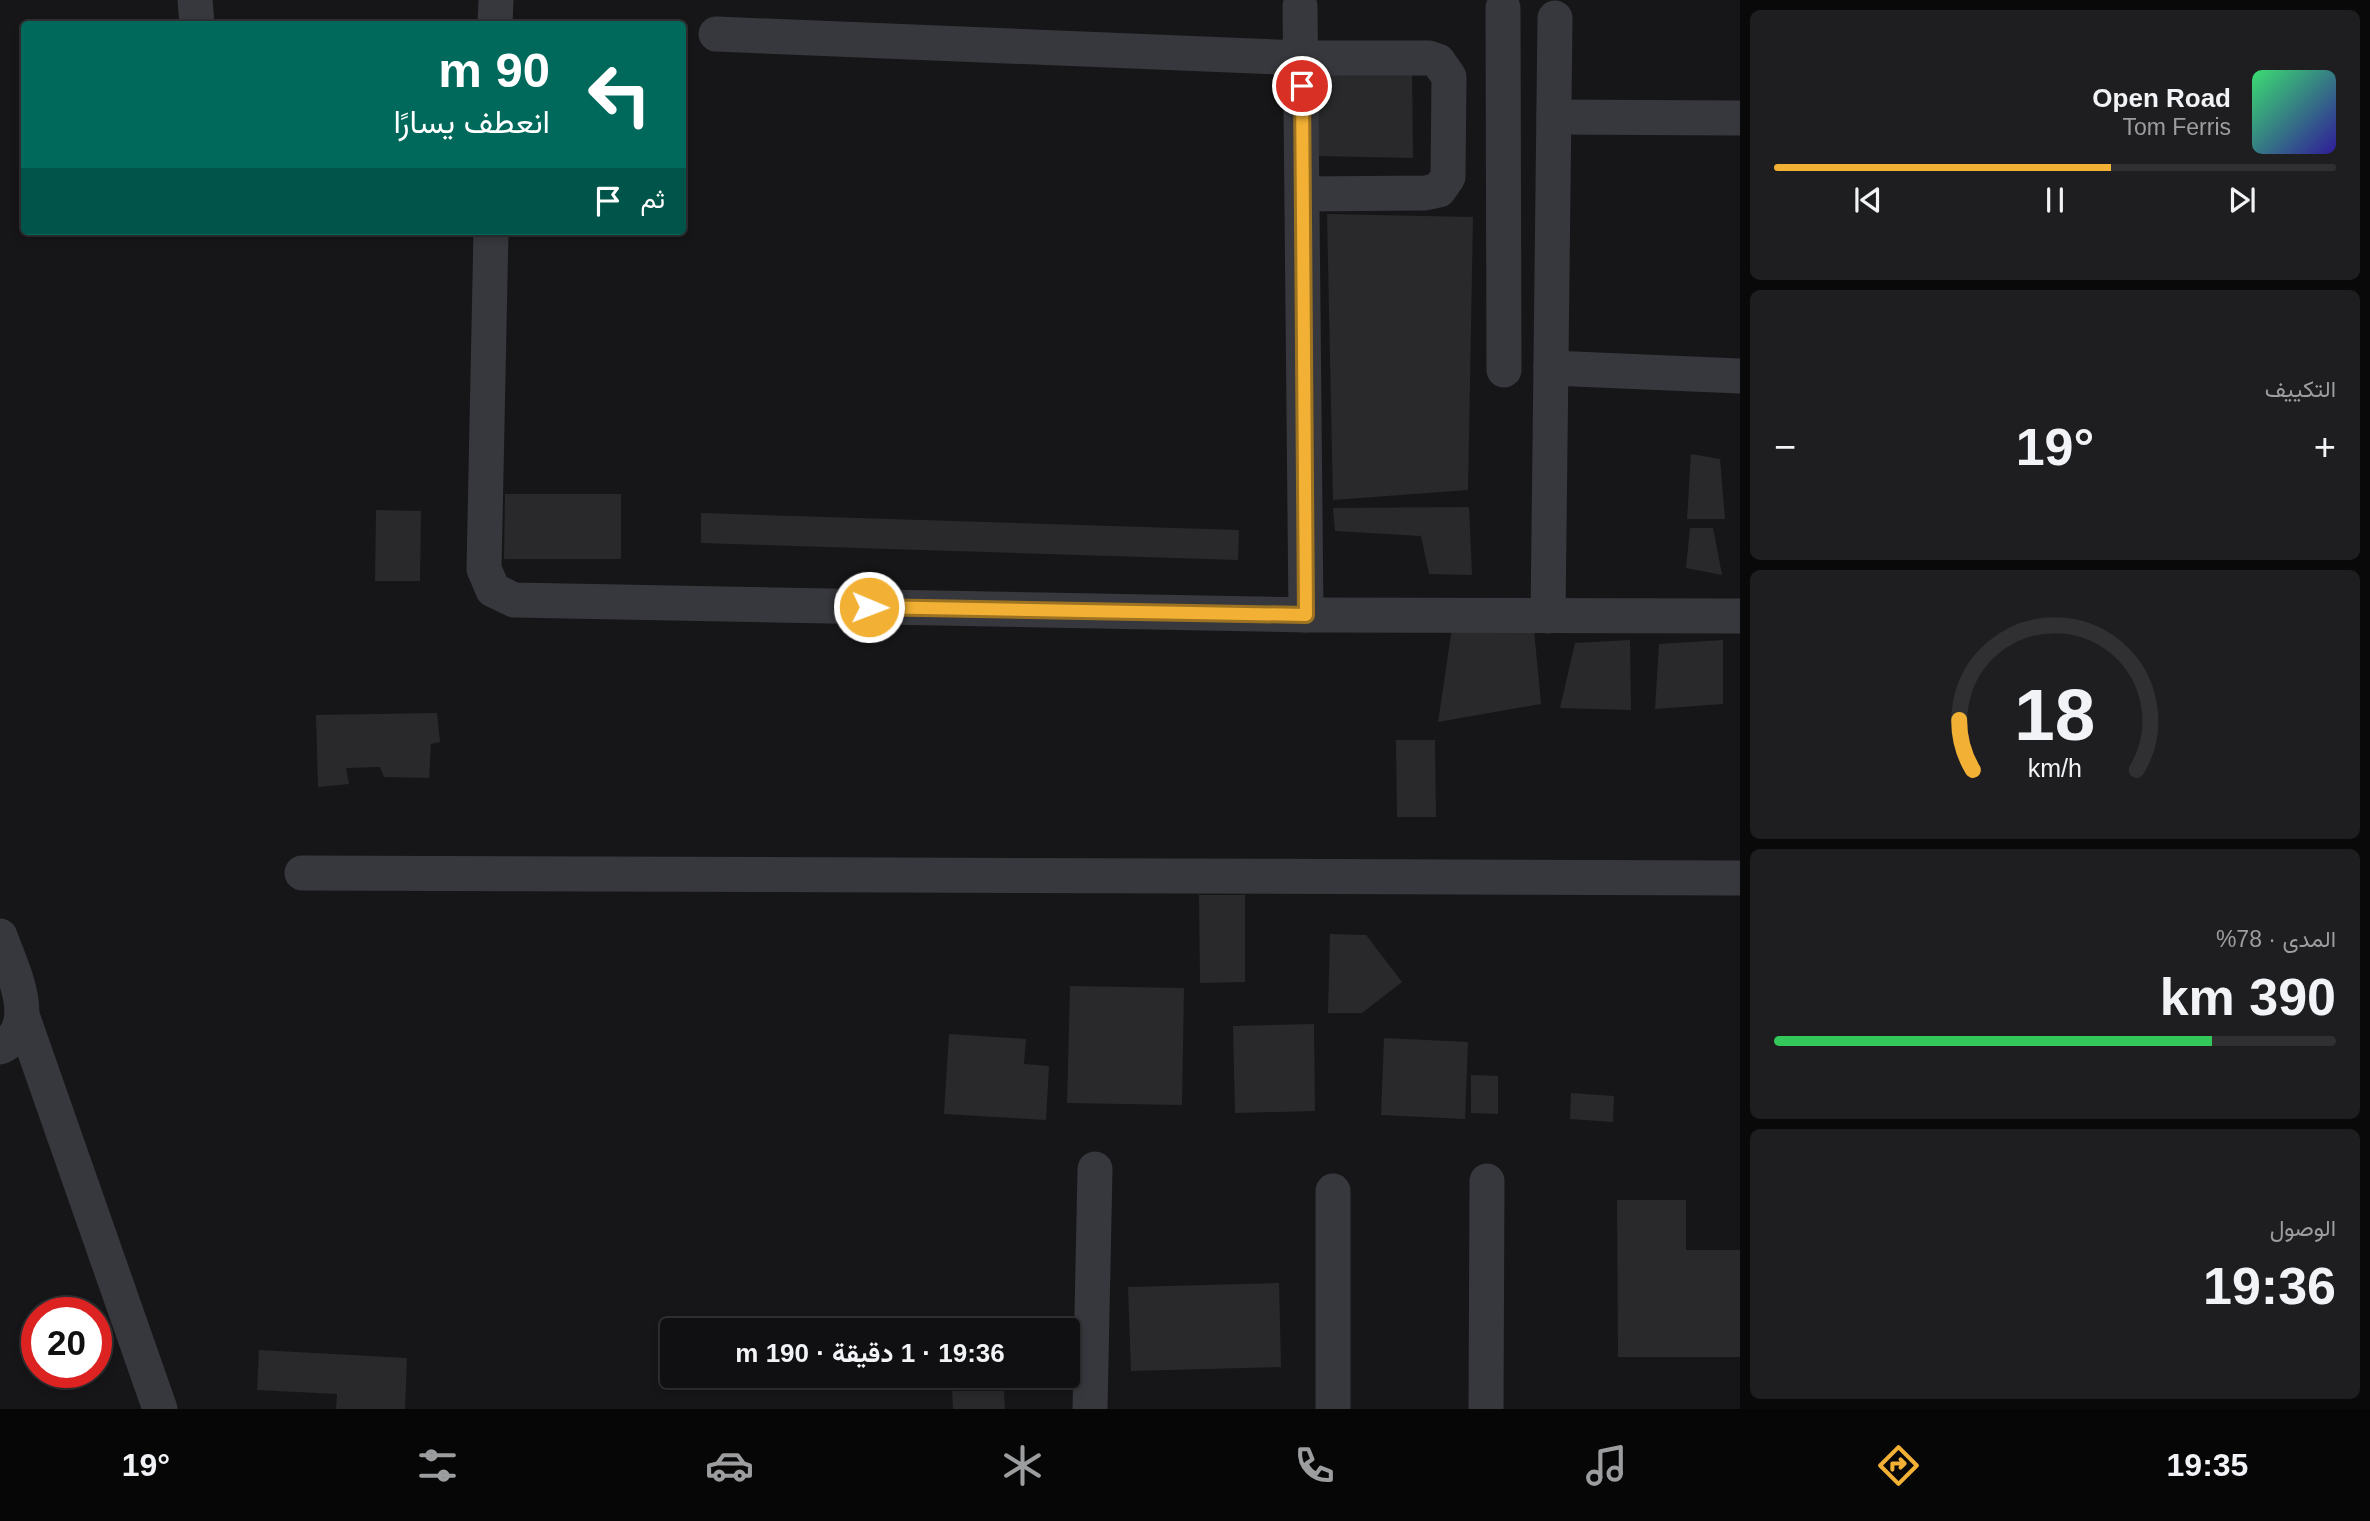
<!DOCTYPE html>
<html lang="ar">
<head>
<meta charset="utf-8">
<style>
  body { margin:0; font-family:Helvetica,Vazirmatn,sans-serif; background:#1e1e20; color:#f1f3f6; direction:rtl; height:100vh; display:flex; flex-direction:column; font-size:26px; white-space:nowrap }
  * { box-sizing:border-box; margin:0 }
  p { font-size:23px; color:#9c9d9f }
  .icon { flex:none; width:38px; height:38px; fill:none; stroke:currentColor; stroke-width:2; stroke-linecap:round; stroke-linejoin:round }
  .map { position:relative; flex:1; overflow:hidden; direction:ltr }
  .drawer { display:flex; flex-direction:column; gap:10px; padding:10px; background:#09090a; width:630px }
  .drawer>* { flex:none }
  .top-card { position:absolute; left:21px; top:21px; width:665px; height:214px; border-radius:7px; box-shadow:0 4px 10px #0003,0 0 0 2px #303032; direction:rtl; background:#00695c; color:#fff; overflow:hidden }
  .speed { position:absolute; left:21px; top:1297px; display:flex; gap:14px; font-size:35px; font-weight:700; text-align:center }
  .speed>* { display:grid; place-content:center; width:91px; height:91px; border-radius:50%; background:#101012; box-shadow:0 4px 10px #0003,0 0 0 2px #303032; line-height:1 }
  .speed .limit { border:10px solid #d22; background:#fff; color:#111 }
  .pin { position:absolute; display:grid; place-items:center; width:60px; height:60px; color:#fff; margin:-30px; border:4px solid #fff; border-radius:50%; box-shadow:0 2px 7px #0007 }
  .me { position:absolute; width:77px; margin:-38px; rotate:91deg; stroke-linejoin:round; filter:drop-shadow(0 0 5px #0008) }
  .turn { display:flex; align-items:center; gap:24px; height:147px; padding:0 21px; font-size:32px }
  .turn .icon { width:91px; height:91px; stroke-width:2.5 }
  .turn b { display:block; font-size:49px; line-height:60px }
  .then { display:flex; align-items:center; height:66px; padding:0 21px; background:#0003; gap:14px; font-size:26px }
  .big { font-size:52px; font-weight:700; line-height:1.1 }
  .drawer .tile { flex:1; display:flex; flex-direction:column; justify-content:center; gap:10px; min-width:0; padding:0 24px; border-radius:10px; background:#1e1e20 }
  .drawer .dial { align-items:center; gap:0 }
  .dial svg { height:182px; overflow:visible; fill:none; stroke:#303032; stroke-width:7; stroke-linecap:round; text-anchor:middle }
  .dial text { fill:#f1f3f6; stroke:none }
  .song { display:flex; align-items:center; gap:21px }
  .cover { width:84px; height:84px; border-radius:10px; background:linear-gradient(135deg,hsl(140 70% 55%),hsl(250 70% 35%)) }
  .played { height:7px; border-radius:4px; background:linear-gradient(90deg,#f2b134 60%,#303032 60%) }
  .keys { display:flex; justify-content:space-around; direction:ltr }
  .heat { display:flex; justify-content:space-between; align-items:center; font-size:38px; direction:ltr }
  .charge { height:10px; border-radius:5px; background:linear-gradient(90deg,#34c759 78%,#303032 0) }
  .trip { position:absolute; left:660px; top:1318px; width:420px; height:70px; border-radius:7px; background:#101012; box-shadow:0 4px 10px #0003,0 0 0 2px #303032; font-weight:700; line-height:70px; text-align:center; direction:rtl }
  .menu { display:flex; height:112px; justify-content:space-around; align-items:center; background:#060607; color:#9c9d9f }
  .menu .icon { width:49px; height:49px }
  .menu .selected { color:#f2b134 }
  .menu b { font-size:32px; color:#f1f3f6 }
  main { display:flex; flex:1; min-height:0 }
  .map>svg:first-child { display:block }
  .building { fill:#29292c }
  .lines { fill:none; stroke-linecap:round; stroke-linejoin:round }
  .minor { stroke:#37383d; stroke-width:35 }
  .route-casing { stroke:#9d7322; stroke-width:18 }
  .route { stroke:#f2b134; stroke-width:12 }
</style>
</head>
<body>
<main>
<section class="drawer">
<div class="tile">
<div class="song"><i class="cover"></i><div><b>Open Road</b><p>Tom Ferris</p></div></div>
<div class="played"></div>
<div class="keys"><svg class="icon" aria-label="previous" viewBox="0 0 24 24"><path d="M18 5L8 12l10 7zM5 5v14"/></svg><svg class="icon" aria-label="pause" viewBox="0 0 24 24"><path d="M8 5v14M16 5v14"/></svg><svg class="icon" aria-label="next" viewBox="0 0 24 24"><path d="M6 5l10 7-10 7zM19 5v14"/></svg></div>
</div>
<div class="tile"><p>التكييف</p>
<div class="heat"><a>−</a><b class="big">19°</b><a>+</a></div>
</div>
<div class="tile dial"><svg viewBox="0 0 100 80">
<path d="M14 69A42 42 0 1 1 86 69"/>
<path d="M14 69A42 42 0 0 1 8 47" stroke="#f2b134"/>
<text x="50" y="56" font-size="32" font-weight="700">18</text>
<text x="50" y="72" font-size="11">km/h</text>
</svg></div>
<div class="tile"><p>المدى · 78%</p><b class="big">390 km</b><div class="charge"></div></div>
<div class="tile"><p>الوصول</p><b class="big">19:36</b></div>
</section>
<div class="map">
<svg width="1740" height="1409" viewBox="0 0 1740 1409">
  <rect width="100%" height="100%" fill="#161618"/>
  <g class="building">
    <polygon points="1412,67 1413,158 1317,156 1315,71"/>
    <polygon points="1327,214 1473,217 1468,490 1333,500"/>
    <polygon points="1691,454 1720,459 1725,519 1687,519"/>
    <polygon points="505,494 621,494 621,559 504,559"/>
    <polygon points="1469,507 1472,575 1429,574 1421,536 1335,531 1333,508"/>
    <polygon points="376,510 421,511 420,581 375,581"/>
    <polygon points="701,513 1239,530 1238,560 701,543"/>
    <polygon points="1690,528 1713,528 1722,575 1686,568"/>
    <polygon points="1452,628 1534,630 1541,704 1438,722"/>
    <polygon points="1630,640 1631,710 1560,708 1575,643"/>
    <polygon points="1723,640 1723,704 1655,709 1659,644"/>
    <polygon points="437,713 440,742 431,744 429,778 384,777 380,767 346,768 349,784 318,787 316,715"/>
    <polygon points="1396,740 1435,740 1436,817 1397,817"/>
    <polygon points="1199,895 1245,895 1245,982 1200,983"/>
    <polygon points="1330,934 1366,935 1402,982 1362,1013 1328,1013"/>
    <polygon points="1070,986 1184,988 1182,1105 1067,1103"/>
    <polygon points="1314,1024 1315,1111 1235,1113 1233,1026"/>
    <polygon points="949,1034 1026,1039 1024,1064 1049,1066 1046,1120 944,1114"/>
    <polygon points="1384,1038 1468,1042 1465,1119 1381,1115"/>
    <polygon points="1471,1075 1498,1076 1498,1114 1471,1113"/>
    <polygon points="1571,1093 1614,1096 1613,1122 1570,1119"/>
    <polygon points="1617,1200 1686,1200 1686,1250 1740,1250 1740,1357 1618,1357"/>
    <polygon points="1279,1283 1281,1367 1131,1371 1128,1287"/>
    <polygon points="259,1350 407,1358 405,1409 336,1409 337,1394 257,1390"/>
    <polygon points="952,1391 1004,1391 1005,1409 953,1409"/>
  </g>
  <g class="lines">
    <g class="minor">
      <polyline points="195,0 197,24"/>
      <polyline points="1300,6 1306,615"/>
      <polyline points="1503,8 1504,370"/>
      <polyline points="495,24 496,0"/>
      <polyline points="716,34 1302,58 1429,58 1438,61 1449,77 1448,177 1439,190 1425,193 1303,194"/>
      <polyline points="1554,117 1740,118"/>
      <polyline points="491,231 484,569 493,590 514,600 1306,615 1740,616"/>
      <polyline points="1551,368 1740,376"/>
      <polyline points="1548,616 1555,18"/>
      <polyline points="302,873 1740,878"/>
      <path d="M 0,936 C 11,967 43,1028 0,1047"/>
      <polyline points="23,1018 160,1409"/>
      <polyline points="1090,1409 1095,1169"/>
      <polyline points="1333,1409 1333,1191"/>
      <polyline points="1486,1409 1487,1181"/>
    </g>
  </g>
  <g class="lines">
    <g class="route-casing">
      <polyline id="route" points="869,607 1306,615 1302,86"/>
    </g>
    <use href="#route" class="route"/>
  </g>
</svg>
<div class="speed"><div class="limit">20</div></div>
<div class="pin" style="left:1302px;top:86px;background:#d93025"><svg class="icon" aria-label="arrive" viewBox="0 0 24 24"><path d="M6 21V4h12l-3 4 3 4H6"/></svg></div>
<svg class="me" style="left:869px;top:607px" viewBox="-20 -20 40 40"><circle r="17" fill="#f2b134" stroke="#fff" stroke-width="3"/><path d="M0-11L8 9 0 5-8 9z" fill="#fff"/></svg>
<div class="trip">19:36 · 1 دقيقة · 190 m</div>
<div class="top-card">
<div class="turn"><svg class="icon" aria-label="left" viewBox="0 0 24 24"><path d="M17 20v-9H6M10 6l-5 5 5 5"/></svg><div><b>90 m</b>انعطف يسارًا</div></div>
<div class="then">ثم<svg class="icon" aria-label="arrive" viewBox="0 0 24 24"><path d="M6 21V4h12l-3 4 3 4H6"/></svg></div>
</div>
</div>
</main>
<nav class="menu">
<b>19:35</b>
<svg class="icon selected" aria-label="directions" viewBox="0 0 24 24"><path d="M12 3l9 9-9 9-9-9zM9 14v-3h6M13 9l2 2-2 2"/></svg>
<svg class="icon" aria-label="music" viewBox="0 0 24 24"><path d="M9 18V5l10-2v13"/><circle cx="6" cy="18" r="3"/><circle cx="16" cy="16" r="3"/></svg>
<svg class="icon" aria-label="phone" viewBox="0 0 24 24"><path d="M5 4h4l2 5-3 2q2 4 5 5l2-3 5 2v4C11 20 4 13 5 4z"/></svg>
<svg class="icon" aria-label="climate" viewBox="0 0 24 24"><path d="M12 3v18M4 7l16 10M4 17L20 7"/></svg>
<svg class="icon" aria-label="car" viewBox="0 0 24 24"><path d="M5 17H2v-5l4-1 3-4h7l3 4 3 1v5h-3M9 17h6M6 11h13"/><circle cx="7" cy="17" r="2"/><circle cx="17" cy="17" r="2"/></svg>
<svg class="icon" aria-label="filters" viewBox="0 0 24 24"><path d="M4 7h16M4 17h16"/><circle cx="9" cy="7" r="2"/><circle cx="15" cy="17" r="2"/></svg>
<b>19°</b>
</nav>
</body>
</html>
